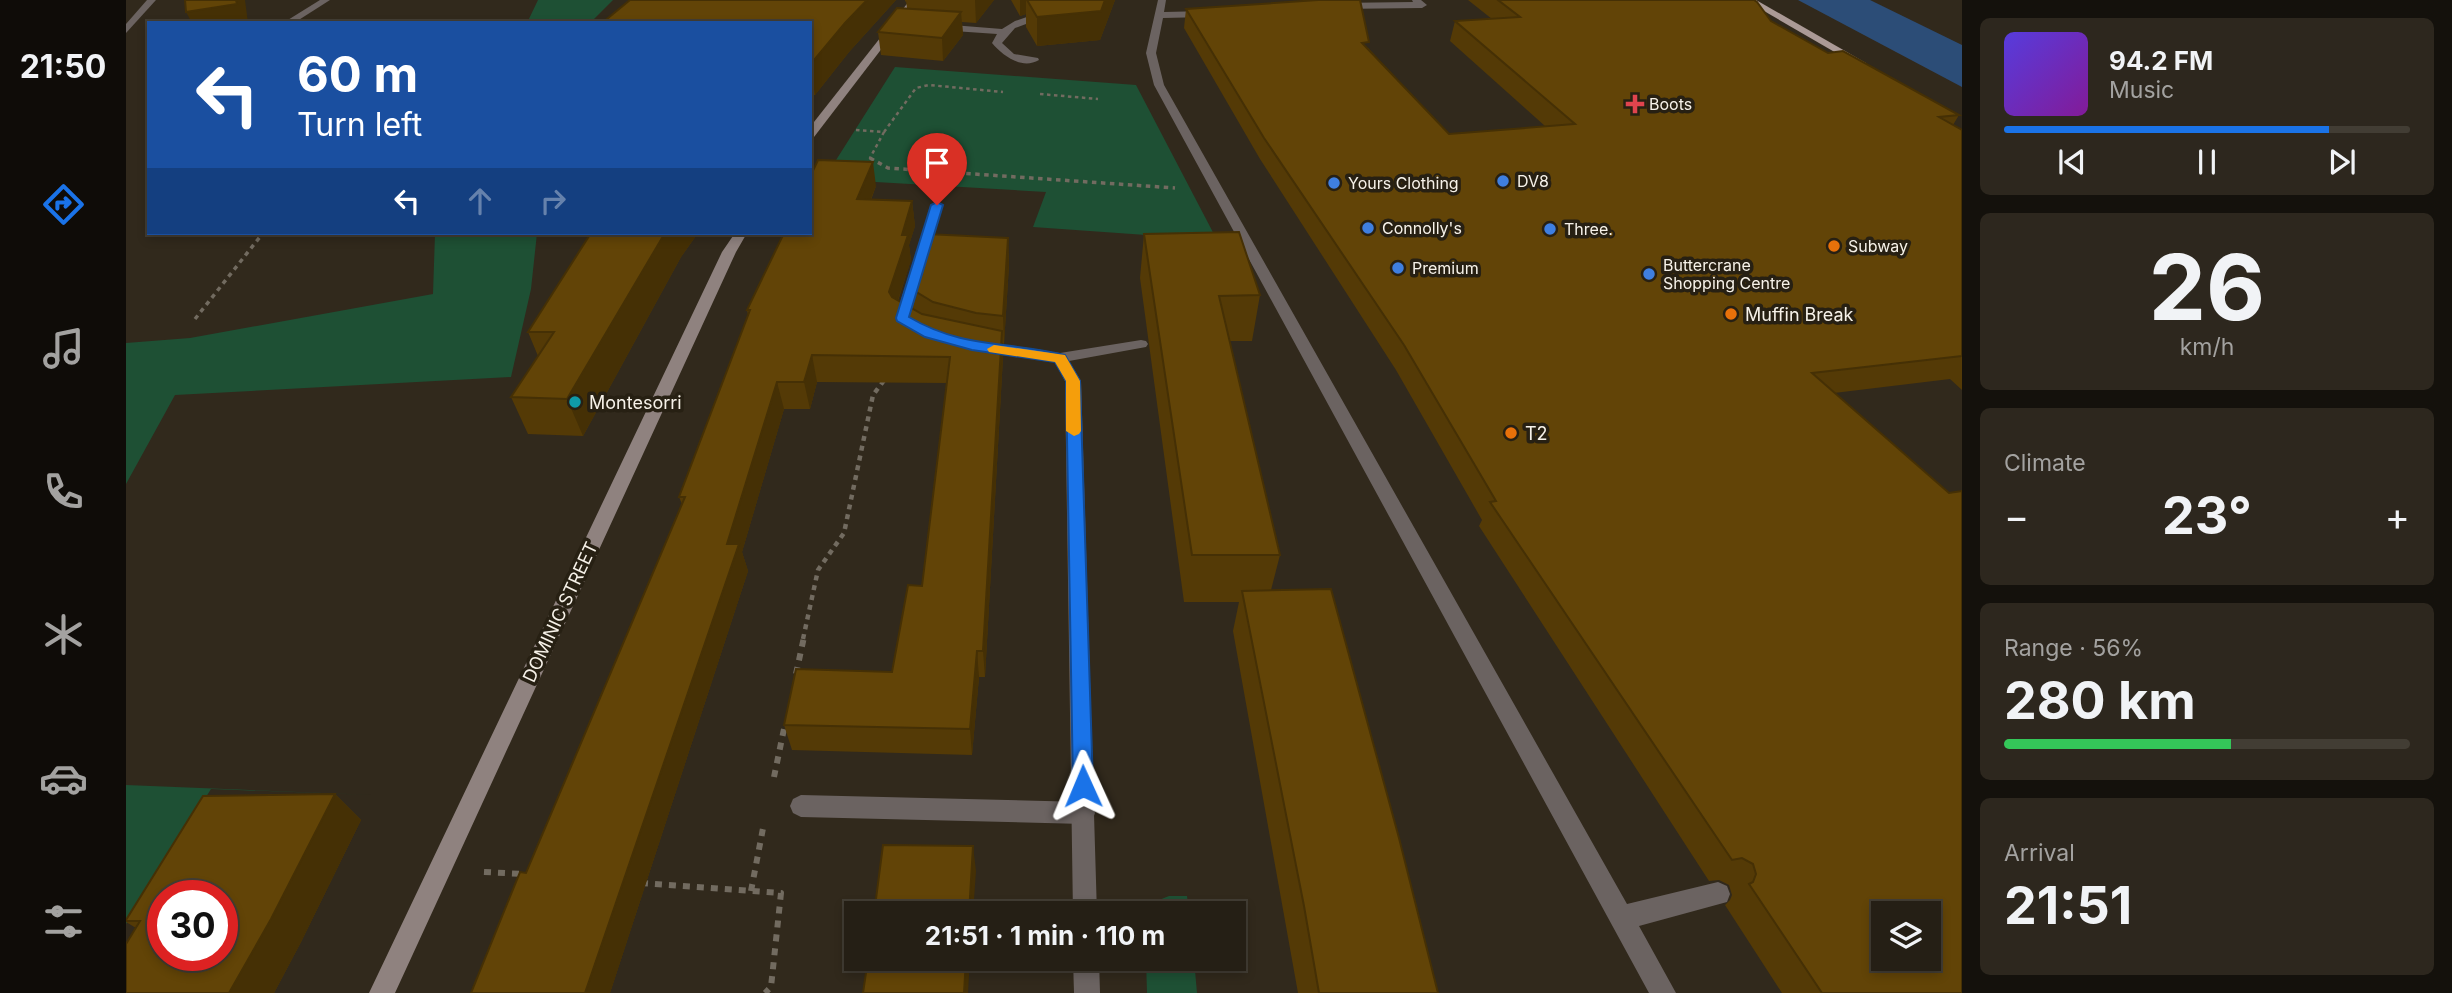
<!DOCTYPE html>
<html lang="en">
<head>
<meta charset="utf-8">
<style>
  body { margin:0; font-family:Inter,sans-serif; background:#2d271e; color:#f1f3f6; height:100vh; display:flex; flex-direction:column; font-size:26px; white-space:nowrap }
  * { box-sizing:border-box; margin:0 }
  p { font-size:23px; color:#a3a2a0 }
  .icon { flex:none; width:38px; height:38px; fill:none; stroke:currentColor; stroke-width:2; stroke-linecap:round; stroke-linejoin:round }
  .map { position:relative; flex:1; overflow:hidden }
  .panel { display:flex; flex-direction:column; gap:18px; padding:18px; background:#14110c; width:490px }
  .panel>* { flex:none }
  .top-card { position:absolute; left:21px; top:21px; width:665px; height:214px; border-radius:0px; box-shadow:0 4px 10px #0003,0 0 0 2px #423d34; background:#1a4fa0; color:#fff; overflow:hidden }
  .tools { position:absolute; left:1745px; top:901px; display:grid; gap:14px }
  .tools a { display:grid; place-items:center; width:70px; height:70px; border-radius:0px; background:#251f15; box-shadow:0 4px 10px #0003,0 0 0 2px #423d34; font-size:35px }
  .speed { position:absolute; left:21px; top:880px; display:flex; gap:14px; font-size:35px; font-weight:700; text-align:center }
  .speed>* { display:grid; place-content:center; width:91px; height:91px; border-radius:50%; background:#251f15; box-shadow:0 4px 10px #0003,0 0 0 2px #423d34; line-height:1 }
  .speed .limit { border:10px solid #d22; background:#fff; color:#111 }
  .pin { position:absolute; display:grid; place-items:center; width:60px; height:60px; color:#fff; margin:-72px -30px; border-radius:50% 50% 50% 0; rotate:-45deg; box-shadow:0 0 7px #0007 }
  .pin .icon { rotate:45deg }
  .me { position:absolute; width:77px; margin:-38px; rotate:359deg; stroke-linejoin:round; filter:drop-shadow(0 0 5px #0008) }
  .turn { display:flex; align-items:center; gap:24px; height:147px; padding:0 35px; font-size:32px }
  .turn .icon { width:91px; height:91px; stroke-width:2.5 }
  .turn b { display:block; font-size:49px; line-height:60px }
  .lanes { display:flex; align-items:center; height:66px; padding:0 35px; background:#0003; justify-content:center; gap:35px; direction:ltr }
  .lanes .off { opacity:.35 }
  .big { font-size:52px; font-weight:700; line-height:1.1 }
  .panel .tile { flex:1; display:flex; flex-direction:column; justify-content:center; gap:10px; min-width:0; padding:0 24px; border-radius:10px; background:#2d271e }
  .panel .dial { align-items:center; gap:0 }
  .dial b { font-size:91px; line-height:1 }
  .song { display:flex; align-items:center; gap:21px }
  .cover { width:84px; height:84px; border-radius:10px; background:linear-gradient(135deg,hsl(250 70% 55%),hsl(290 70% 35%)) }
  .played { height:7px; border-radius:4px; background:linear-gradient(90deg,#1a73e8 80%,#423d34 80%) }
  .keys { display:flex; justify-content:space-around; direction:ltr }
  .heat { display:flex; justify-content:space-between; align-items:center; font-size:38px; direction:ltr }
  .charge { height:10px; border-radius:5px; background:linear-gradient(90deg,#34c759 56%,#423d34 0) }
  .trip { position:absolute; left:718px; top:901px; width:402px; height:70px; border-radius:0px; background:#251f15; box-shadow:0 4px 10px #0003,0 0 0 2px #423d34; font-weight:700; line-height:70px; text-align:center }
  main { display:flex; flex:1; min-height:0 }
  .menu { display:flex; flex-direction:column; width:126px; justify-content:space-around; align-items:center; background:#0f0c08; color:#a3a2a0 }
  .menu .icon { width:49px; height:49px }
  .menu .current { color:#1a73e8 }
  .menu b { font-size:32px; color:#f1f3f6 }
  .map>svg:first-child { display:block }
  .green { fill:#1e5034 }
  .water { fill:#2c4d77 }
  .lines { fill:none; stroke-linecap:round; stroke-linejoin:round }
  .path-far3 { stroke:#726b60; stroke-width:2.5; stroke-dasharray:3.5 3.5; stroke-linecap:butt }
  .path-far2 { stroke:#726b60; stroke-width:3.5; stroke-dasharray:4.5 4.5; stroke-linecap:butt }
  .path-far1 { stroke:#726b60; stroke-width:4.5; stroke-dasharray:5 5; stroke-linecap:butt }
  .path { stroke:#726b60; stroke-width:6; stroke-dasharray:7 7; stroke-linecap:butt }
  .lane { fill:#6b6361; fill-rule:evenodd }
  .street { fill:#6b6361; fill-rule:evenodd }
  .secondary { fill:#8f827f; fill-rule:evenodd }
  .primary { fill:#ab9a96; fill-rule:evenodd }
  .wall { fill:#543a06 }
  .shaded-wall { fill:#453005 }
  .building { fill:#624407; stroke:#453005; stroke-width:2; fill-rule:evenodd }
  .route { fill:#1a73e8; stroke:#114b97; stroke-width:2 }
  .slow { fill:#f59e0b }
  .health-dot { fill:#e0444e; stroke:#272013; stroke-width:2.5 }
  .shop-dot { fill:#3f7fe0; stroke:#272013; stroke-width:2.5 }
  .food-dot { fill:#e8710a; stroke:#272013; stroke-width:2.5 }
  .culture-dot { fill:#0f9aa8; stroke:#272013; stroke-width:2.5 }
  .labels { text-anchor:middle; dominant-baseline:central; stroke-width:7; stroke-linejoin:round; paint-order:stroke }
  .far-poi-label { font-size:16px; fill:#f7f2e9; stroke:#272013; text-anchor:start }
  .poi-label { font-size:18px; fill:#f7f2e9; stroke:#272013; text-anchor:start }
  .street-label { font-size:18px; fill:#f7f2e9; stroke:#272013 }
</style>
</head>
<body>
<main>
<nav class="menu">
<b>21:50</b>
<svg class="icon current" aria-label="directions" viewBox="0 0 24 24"><path d="M12 3l9 9-9 9-9-9zM9 14v-3h6M13 9l2 2-2 2"/></svg>
<svg class="icon" aria-label="music" viewBox="0 0 24 24"><path d="M9 18V5l10-2v13"/><circle cx="6" cy="18" r="3"/><circle cx="16" cy="16" r="3"/></svg>
<svg class="icon" aria-label="phone" viewBox="0 0 24 24"><path d="M5 4h4l2 5-3 2q2 4 5 5l2-3 5 2v4C11 20 4 13 5 4z"/></svg>
<svg class="icon" aria-label="climate" viewBox="0 0 24 24"><path d="M12 3v18M4 7l16 10M4 17L20 7"/></svg>
<svg class="icon" aria-label="car" viewBox="0 0 24 24"><path d="M5 17H2v-5l4-1 3-4h7l3 4 3 1v5h-3M9 17h6M6 11h13"/><circle cx="7" cy="17" r="2"/><circle cx="17" cy="17" r="2"/></svg>
<svg class="icon" aria-label="filters" viewBox="0 0 24 24"><path d="M4 7h16M4 17h16"/><circle cx="9" cy="7" r="2"/><circle cx="15" cy="17" r="2"/></svg>
</nav>
<div class="map">
<svg width="1836" height="993" viewBox="0 0 1836 993">
  <rect width="100%" height="100%" fill="#31291c"/>
  <g class="green">
    <polygon points="412,0 487,0 467,20 495,23 401,23"/>
    <polygon points="769,67 1010,85 1091,240 907,227 920,192 698,179"/>
    <polygon points="271,233 411,233 405,289 385,377 49,395 0,484 0,343 64,338 307,294 309,234"/>
    <polygon points="0,785 246,795 85,789 0,924"/>
    <polygon points="1043,896 1061,896 1063,913 1022,913 1028,902"/>
    <polygon points="1020,959 1068,959 1071,993 1021,993"/>
  </g>
  <polygon class="water" points="1672,0 1744,0 1836,45 1836,87"/>
  <g class="lines">
    <g class="path-far3">
      <polyline points="914,94 972,99"/>
      <polyline points="730,130 758,132 744,158 747,160"/>
      <polyline points="758,132 790,88 803,85 877,92"/>
    </g>
    <g class="path-far2">
      <polyline points="744,158 762,168 1049,188"/>
      <polyline points="69,319 137,233"/>
    </g>
    <polyline class="path-far1" points="677,639 692,570 718,533 747,395 759,379"/>
    <g class="path">
      <polyline points="670,674 678,637"/>
      <polyline points="648,777 659,724"/>
      <polyline points="358,872 398,874"/>
      <polyline points="515,883 655,893 645,987 639,993"/>
      <polyline points="625,891 638,823"/>
    </g>
    <g class="lane">
      <polygon points="194,0 204,0 168,23 157,23"/>
      <polygon points="1032,0 1040,0 1038,12 1081,11 1086,14 1081,17 1037,18 1030,53 1038,85 1501,904 1592,882 1601,886 1604,894 1601,902 1513,926 1550,993 1523,993 1028,85 1020,53"/>
      <polygon points="1286,0 1295,0 1301,5 1296,8 1210,9 1205,6 1210,3 1287,2"/>
      <polygon points="675,795 958,802 966,805 969,813 966,821 958,824 675,817 667,813 664,806 667,799"/>
    </g>
    <g class="street">
      <polygon points="21,0 30,0 0,33 0,24"/>
      <path d="M 921,10 L 924,11 L 924,15 L 889,28 L 876,43 L 888,54 L 912,58 L 913,60 C 896,70 877,56 866,43 L 871,34 L 813,30 L 808,27 L 813,24 L 876,29 L 889,21 Z"/>
      <polygon points="811,201 817,205 784,317 790,322 783,326 769,319 805,205"/>
      <polygon points="1015,340 1020,341 1022,344 1020,347 943,361 955,381 971,914 947,914 939,381 929,362 855,351 848,347 855,343 934,353"/>
      <polygon points="947,959 973,959 974,993 948,993"/>
    </g>
    <g class="secondary">
      <polygon points="784,0 793,0 688,137 684,138 684,127"/>
      <polygon points="609,233 621,233 610,252 269,993 243,993 596,252"/>
    </g>
    <polygon class="primary" points="1619,0 1630,0 1740,63 1731,65"/>
  </g>
  <g class="wall">
    <polygon points="504,0 770,0 723,52 689,95 684,95 684,23"/>
    <polygon points="779,0 868,0 850,23 836,22 837,35 817,61 755,55 752,32 781,8 780,1 779,2"/>
    <polygon points="885,0 989,0 974,40 911,46 900,27 900,14 894,16"/>
    <polygon points="1342,0 1628,0 1645,21 1702,53 1833,115 1827,125 1836,130 1836,390 1824,379 1708,393 1836,993 1656,993 1599,905 1604,900 1606,895 1603,885 1593,880 1583,881 1353,526 1356,520 1270,370 1134,159 1058,28 1060,9 1242,48 1323,134 1419,126 1324,41 1329,21 1366,19"/>
    <polygon points="750,186 745,200 786,201 789,226 783,245 785,260 772,301 786,309 784,288 882,238 883,265 878,344 876,343 877,357 859,677 853,677 846,755 666,750 658,725 766,672 796,586 821,383 691,382 684,409 658,409 616,552 622,571 484,993 345,993 400,873 556,504 553,497 622,315 621,310"/>
    <polygon points="463,233 572,233 555,257 457,436 402,434 385,397 412,356 402,332 464,234"/>
    <polygon points="1018,234 1134,295 1126,341 1103,341 1154,555 1145,590 1312,993 1172,993 1107,631 1113,602 1058,602 1014,278"/>
    <polygon points="209,794 235,820 175,942 148,993 0,993 10,928 0,922"/>
  </g>
  <g class="shaded-wall">
    <polygon points="110,0 119,0 122,23 66,23 60,12"/>
    <polygon points="741,0 770,0 723,52 689,95 684,65 719,23"/>
    <polygon points="849,0 868,0 850,23"/>
    <polygon points="894,0 900,0 900,14 894,16"/>
    <polygon points="979,0 989,0 974,40 911,46 911,17"/>
    <polygon points="835,12 837,35 817,61 816,38"/>
    <polygon points="747,162 750,186 735,224 731,199"/>
    <polygon points="786,201 789,226 783,245 785,260 766,318 763,292 776,235"/>
    <polygon points="539,233 572,233 555,257 457,436 441,399"/>
    <polygon points="882,238 883,265 878,344 877,316"/>
    <polygon points="876,331 877,357 859,677 857,651"/>
    <polygon points="686,355 691,382 684,409 678,382"/>
    <polygon points="651,382 658,409 616,552 622,571 484,993 459,993"/>
    <polygon points="851,651 853,677 846,755 844,729"/>
    <polygon points="209,794 235,820 175,942 148,993 103,993"/>
    <polygon points="847,846 850,871 847,914 843,914"/>
    <polygon points="840,959 844,959 842,993 838,993"/>
  </g>
  <g class="building">
    <polygon points="59,0 110,0 111,4 60,12"/>
    <polygon points="504,0 741,0 719,23 684,65 684,23 476,23"/>
    <polygon points="901,0 979,0 975,11 911,17"/>
    <path d="M 1192,0 L 1234,0 L 1243,42 L 1236,43 L 1323,134 L 1449,124 L 1329,21 L 1394,17 L 1372,0 L 1628,0 L 1631,2 L 1645,21 L 1702,53 L 1717,51 L 1833,115 L 1813,117 L 1836,130 L 1836,356 L 1686,373 L 1823,493 L 1836,491 L 1836,993 L 1696,993 L 1623,884 L 1627,882 L 1630,874 L 1627,864 L 1616,858 L 1606,860 L 1364,502 L 1370,501 L 1278,345 L 1138,138 L 1060,9 ZM 1757,914 L 1802,914 L 1802,959 L 1757,959 Z"/>
    <polygon points="771,8 835,12 816,38 752,32"/>
    <polygon points="692,160 747,162 731,199 786,201 776,235 782,235 763,292 766,297 796,314 876,331 857,651 851,651 844,729 658,725 670,669 766,672 782,585 796,586 824,357 686,355 678,382 651,382 601,544 613,544 459,993 345,993 394,872 400,873 559,497 553,497 624,310 621,310 658,233 684,233 684,177"/>
    <polygon points="1113,232 1134,295 1093,296 1154,555 1066,555 1018,234"/>
    <polygon points="465,233 539,233 441,399 385,397 428,332 402,332"/>
    <polygon points="801,234 882,238 877,316 850,313 807,302 784,288"/>
    <polygon points="1205,589 1273,838 1312,993 1193,993 1178,906 1116,591"/>
    <path d="M 209,794 L 145,919 L 103,993 L 0,993 L 0,944 L 14,921 L 0,921 L 0,920 L 77,796 ZM 37,896 L 96,896 L 96,956 L 37,956 Z"/>
    <polygon points="757,845 847,846 843,914 748,914"/>
    <polygon points="742,959 840,959 838,993 737,993"/>
  </g>
  <path class="route" d="M 811,202 L 817,205 L 783,317 C 837,349 882,341 939,355 L 954,381 L 967,786 L 964,792 L 957,795 L 950,792 L 947,786 L 940,381 L 929,362 L 846,350 L 799,337 L 771,321 L 770,318 L 805,205 Z"/>
  <polygon class="slow" points="868,345 939,355 954,381 955,431 953,434 948,436 940,431 940,381 929,362 863,352 861,349"/>
  <path class="health-dot" d="M1505.5 93.5h7v7h7v7h-7v7h-7v-7h-7v-7h7z"/>
  <g class="shop-dot">
    <circle cx="1377" cy="181" r="7"/>
    <circle cx="1208" cy="183" r="7"/>
    <circle cx="1242" cy="228" r="7"/>
    <circle cx="1424" cy="229" r="7"/>
    <circle cx="1272" cy="268" r="7"/>
    <circle cx="1523" cy="274" r="7"/>
  </g>
  <g class="food-dot">
    <circle cx="1708" cy="246" r="7"/>
    <circle cx="1605" cy="314" r="7"/>
    <circle cx="1385" cy="433" r="7"/>
  </g>
  <circle class="culture-dot" cx="449" cy="402" r="7"/>
  <g class="labels">
    <g class="far-poi-label">
      <text x="1523" y="104">Boots</text>
      <text x="1391" y="181">DV8</text>
      <text x="1222" y="183">Yours Clothing</text>
      <text x="1256" y="228">Connolly's</text>
      <text x="1438" y="229">Three.</text>
      <text x="1722" y="246">Subway</text>
      <text x="1537" y="265">Buttercrane<tspan x="1537" dy="18">Shopping Centre</tspan></text>
      <text x="1286" y="268">Premium</text>
    </g>
    <g class="poi-label">
      <text x="1619" y="314">Muffin Break</text>
      <text x="463" y="402">Montesorri</text>
      <text x="1399" y="433">T2</text>
    </g>
    <g class="street-label">
      <text transform="translate(434 612) rotate(-65)">DOMINIC STREET</text>
    </g>
  </g>
</svg>
<div class="tools">
<a><svg class="icon" aria-label="layers" viewBox="0 0 24 24"><path d="M12 4l9 5-9 5-9-5zM3 14l9 5 9-5"/></svg></a>
</div>
<div class="speed"><div class="limit">30</div></div>
<div class="pin" style="left:811px;top:205px;background:#d93025"><svg class="icon" aria-label="arrive" viewBox="0 0 24 24"><path d="M6 21V4h12l-3 4 3 4H6"/></svg></div>
<svg class="me" style="left:957px;top:786px" viewBox="-20 -20 40 40"><path d="M0-17L14 15 0 8-14 15z" fill="#1a73e8" stroke="#fff" stroke-width="4"/></svg>
<div class="trip">21:51 · 1 min · 110 m</div>
<div class="top-card">
<div class="turn"><svg class="icon" aria-label="left" viewBox="0 0 24 24"><path d="M17 20v-9H6M10 6l-5 5 5 5"/></svg><div><b>60 m</b>Turn left</div></div>
<div class="lanes"><svg class="icon" aria-label="left" viewBox="0 0 24 24"><path d="M17 20v-9H6M10 6l-5 5 5 5"/></svg><svg class="icon off" aria-label="ahead" viewBox="0 0 24 24"><path d="M12 20V5M6 11l6-6 6 6"/></svg><svg class="icon off" aria-label="right" viewBox="0 0 24 24"><path d="M7 20v-9h11M14 6l5 5-5 5"/></svg></div>
</div>
</div>
<section class="panel">
<div class="tile">
<div class="song"><i class="cover"></i><div><b>94.2 FM</b><p>Music</p></div></div>
<div class="played"></div>
<div class="keys"><svg class="icon" aria-label="previous" viewBox="0 0 24 24"><path d="M18 5L8 12l10 7zM5 5v14"/></svg><svg class="icon" aria-label="pause" viewBox="0 0 24 24"><path d="M8 5v14M16 5v14"/></svg><svg class="icon" aria-label="next" viewBox="0 0 24 24"><path d="M6 5l10 7-10 7zM19 5v14"/></svg></div>
</div>
<div class="tile dial"><b>26</b><p>km/h</p></div>
<div class="tile"><p>Climate</p>
<div class="heat"><a>−</a><b class="big">23°</b><a>+</a></div>
</div>
<div class="tile"><p>Range · 56%</p><b class="big">280 km</b><div class="charge"></div></div>
<div class="tile"><p>Arrival</p><b class="big">21:51</b></div>
</section>
</main>
</body>
</html>
